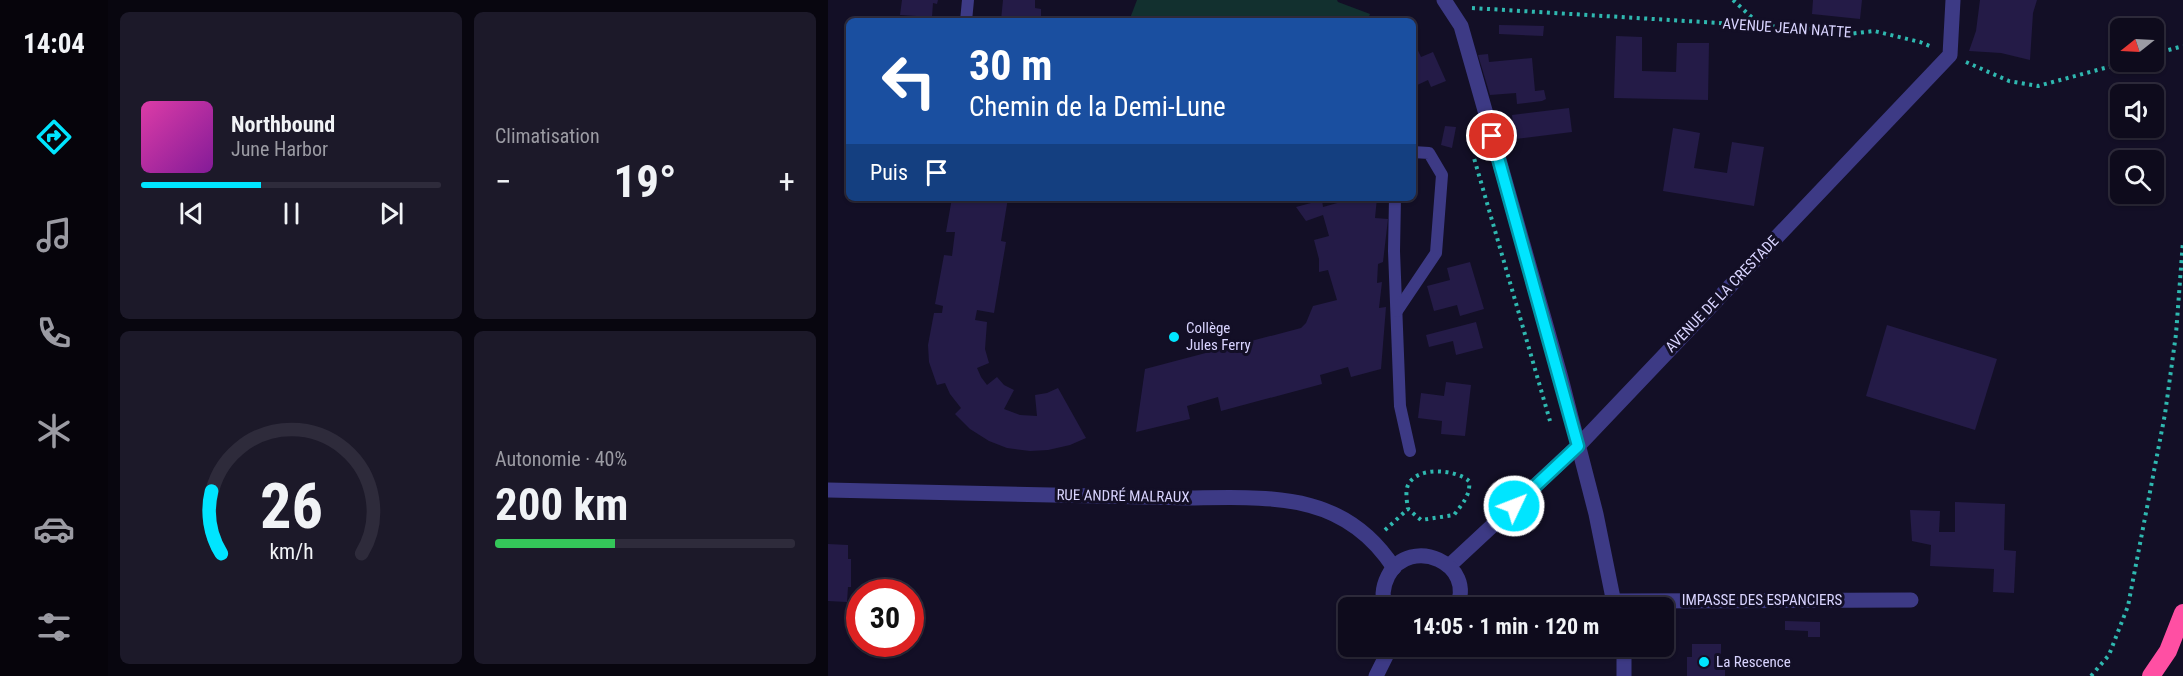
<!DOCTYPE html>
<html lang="fr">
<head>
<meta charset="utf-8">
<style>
  body { margin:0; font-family:"Roboto Condensed",sans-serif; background:#1c1929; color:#f1f3f6; height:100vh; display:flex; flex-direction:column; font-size:22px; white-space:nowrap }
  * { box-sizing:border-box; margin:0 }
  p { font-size:20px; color:#9b9ba3 }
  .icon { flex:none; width:33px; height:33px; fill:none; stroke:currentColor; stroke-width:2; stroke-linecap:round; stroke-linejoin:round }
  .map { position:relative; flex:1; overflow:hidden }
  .panel { display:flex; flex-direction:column; gap:12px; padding:12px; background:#08060f; width:720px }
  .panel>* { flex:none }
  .top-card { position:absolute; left:18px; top:18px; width:570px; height:183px; border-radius:9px; box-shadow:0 2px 4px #0004,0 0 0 2px #2e2b3b; background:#1a4fa0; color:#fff; overflow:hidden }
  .needle { width:39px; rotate:252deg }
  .buttons { position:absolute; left:1282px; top:18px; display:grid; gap:12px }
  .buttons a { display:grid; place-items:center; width:54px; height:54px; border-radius:9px; background:#0e0b1c; box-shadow:0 2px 4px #0004,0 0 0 2px #2e2b3b; font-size:30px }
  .speed { position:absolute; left:18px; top:579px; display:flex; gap:12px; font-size:30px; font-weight:700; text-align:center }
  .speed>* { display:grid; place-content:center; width:78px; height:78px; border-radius:50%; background:#0e0b1c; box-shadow:0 2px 4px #0004,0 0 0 2px #2e2b3b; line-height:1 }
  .speed .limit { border:9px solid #d22; background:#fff; color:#111 }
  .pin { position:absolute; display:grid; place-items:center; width:51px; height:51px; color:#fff; margin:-26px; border:3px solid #fff; border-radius:50%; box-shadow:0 2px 6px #0007 }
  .me { position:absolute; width:66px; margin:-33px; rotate:47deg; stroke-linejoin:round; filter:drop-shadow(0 0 4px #0008) }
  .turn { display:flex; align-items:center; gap:21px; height:126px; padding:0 24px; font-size:27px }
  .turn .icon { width:78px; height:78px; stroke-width:2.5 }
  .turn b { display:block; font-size:42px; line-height:51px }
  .then { display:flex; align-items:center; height:57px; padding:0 24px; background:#0003; gap:12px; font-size:22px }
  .big { font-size:45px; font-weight:700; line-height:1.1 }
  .panel .card { flex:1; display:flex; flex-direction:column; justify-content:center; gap:9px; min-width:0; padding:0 21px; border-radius:9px; background:#1c1929 }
  .panel .dial { align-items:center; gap:0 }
  .dial svg { height:156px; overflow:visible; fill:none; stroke:#2e2b3b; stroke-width:7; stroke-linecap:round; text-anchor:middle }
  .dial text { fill:#f1f3f6; stroke:none }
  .song { display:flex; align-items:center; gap:18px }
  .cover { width:72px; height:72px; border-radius:9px; background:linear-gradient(135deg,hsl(320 70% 55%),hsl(290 70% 35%)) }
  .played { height:6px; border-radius:3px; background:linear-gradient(90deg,#00e5ff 40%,#2e2b3b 40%) }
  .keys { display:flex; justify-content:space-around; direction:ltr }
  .heat { display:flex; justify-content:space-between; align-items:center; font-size:33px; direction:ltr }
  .charge { height:9px; border-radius:4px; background:linear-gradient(90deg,#34c759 40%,#2e2b3b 0) }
  .panel .tiles { flex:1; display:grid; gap:12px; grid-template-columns:repeat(2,1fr) }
  .trip { position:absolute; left:510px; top:597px; width:336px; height:60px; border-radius:9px; background:#0e0b1c; box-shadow:0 2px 4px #0004,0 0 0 2px #2e2b3b; font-weight:700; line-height:60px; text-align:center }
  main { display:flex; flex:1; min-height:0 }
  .menu { display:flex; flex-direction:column; width:108px; justify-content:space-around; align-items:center; background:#06040b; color:#9b9ba3 }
  .menu .icon { width:42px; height:42px }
  .menu .on { color:#00e5ff }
  .menu b { font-size:27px; color:#f1f3f6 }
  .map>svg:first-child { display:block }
  .green { fill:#12302f }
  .building { fill:#241b47 }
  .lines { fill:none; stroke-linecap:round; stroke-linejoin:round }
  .path { stroke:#2fb8b0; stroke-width:4; stroke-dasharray:3 4.5; stroke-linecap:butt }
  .lane { stroke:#3d3a85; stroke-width:12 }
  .street { stroke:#3d3a85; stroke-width:15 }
  .highway { stroke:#ff4fa3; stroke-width:18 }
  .route-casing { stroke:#0095a6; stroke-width:15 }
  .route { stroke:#00e5ff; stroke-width:10 }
  .poi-dot { fill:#00e5ff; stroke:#130f26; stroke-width:2 }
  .labels { text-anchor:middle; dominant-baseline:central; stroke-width:6; stroke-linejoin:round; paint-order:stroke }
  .street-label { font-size:15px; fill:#d9d4ff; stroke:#130f26 }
  .poi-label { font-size:15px; fill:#d9d4ff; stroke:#130f26; text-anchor:start }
</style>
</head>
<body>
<main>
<nav class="menu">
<b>14:04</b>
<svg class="icon on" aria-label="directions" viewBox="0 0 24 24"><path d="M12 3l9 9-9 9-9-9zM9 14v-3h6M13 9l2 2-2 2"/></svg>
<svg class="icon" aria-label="music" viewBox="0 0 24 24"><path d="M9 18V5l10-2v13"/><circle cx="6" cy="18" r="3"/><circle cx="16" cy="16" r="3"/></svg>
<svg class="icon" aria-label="phone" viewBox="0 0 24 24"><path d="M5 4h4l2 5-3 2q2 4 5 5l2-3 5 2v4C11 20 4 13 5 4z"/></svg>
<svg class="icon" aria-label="climate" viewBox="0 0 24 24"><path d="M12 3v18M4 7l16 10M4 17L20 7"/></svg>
<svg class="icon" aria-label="car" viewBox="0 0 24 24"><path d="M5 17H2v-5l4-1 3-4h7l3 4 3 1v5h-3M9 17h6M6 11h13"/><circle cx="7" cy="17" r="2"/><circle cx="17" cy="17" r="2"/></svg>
<svg class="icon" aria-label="filters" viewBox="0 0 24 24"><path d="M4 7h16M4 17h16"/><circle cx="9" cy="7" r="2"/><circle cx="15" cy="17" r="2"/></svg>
</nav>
<section class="panel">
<div class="tiles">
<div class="card">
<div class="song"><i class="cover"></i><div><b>Northbound</b><p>June Harbor</p></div></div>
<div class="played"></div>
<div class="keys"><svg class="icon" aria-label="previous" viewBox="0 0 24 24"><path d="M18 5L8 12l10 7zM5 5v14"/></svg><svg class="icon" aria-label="pause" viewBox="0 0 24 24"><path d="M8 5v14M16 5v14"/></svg><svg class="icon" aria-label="next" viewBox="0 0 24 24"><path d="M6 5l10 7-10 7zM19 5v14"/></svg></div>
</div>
<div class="card"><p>Climatisation</p>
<div class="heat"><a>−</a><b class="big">19°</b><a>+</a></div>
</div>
<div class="card dial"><svg viewBox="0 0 100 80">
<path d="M14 69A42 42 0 1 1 86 69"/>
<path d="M14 69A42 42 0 0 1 9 37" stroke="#00e5ff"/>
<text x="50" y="56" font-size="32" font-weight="700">26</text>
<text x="50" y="72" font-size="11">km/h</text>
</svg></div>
<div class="card"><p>Autonomie · 40%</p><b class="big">200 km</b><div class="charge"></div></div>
</div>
</section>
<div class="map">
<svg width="1355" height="676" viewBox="0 0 1355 676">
  <rect width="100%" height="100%" fill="#130f26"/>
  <polygon class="green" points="309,0 509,0 510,2 542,14 539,21 301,21"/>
  <g class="building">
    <polygon points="74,0 110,0 109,4 105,3 104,17 72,15"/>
    <polygon points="175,0 207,0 207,8 213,9 213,21 173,20"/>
    <polygon points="985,0 1034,0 1032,19 984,14"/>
    <polygon points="1152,0 1209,0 1205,13 1202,60 1173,53 1141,51 1148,31"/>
    <polygon points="671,25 716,26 715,36 671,34"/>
    <polygon points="788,36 814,37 814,71 848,72 849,43 881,43 880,100 786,98"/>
    <polygon points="585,40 593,57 605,52 618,81 603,87 600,80 585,87"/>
    <polygon points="660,54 661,62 704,58 707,91 716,90 718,99 714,101 689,104 688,93 662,95 650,55"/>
    <polygon points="741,108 744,132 687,139 684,115"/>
    <polygon points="617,126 628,127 624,148 613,145"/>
    <polygon points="845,128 872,133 866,168 899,173 904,142 936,147 926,206 835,191"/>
    <polygon points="124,198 180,198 173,241 178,242 166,313 149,310 147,320 159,322 157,349 161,363 149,368 153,377 159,385 169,377 176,385 186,390 176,409 192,415 209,416 207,395 219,393 230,388 258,438 242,445 220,450 202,451 179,448 161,441 142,429 127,414 133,408 122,394 117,383 109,385 101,362 100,345 106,313 114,313 115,306 107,304 116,255 124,256 127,232 118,232"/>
    <polygon points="527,198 549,198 547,218 560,219 555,262 550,264 549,283 554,282 551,308 558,307 553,369 523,377 520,367 492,375 494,384 393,411 390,397 359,406 362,419 308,432 317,369 473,328 478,323 485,306 509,300 500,270 491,272 491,259 486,240 501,236 495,215 478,221 468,207 494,200 495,207"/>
    <polygon points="642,262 656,309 632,316 629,305 606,311 599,286 622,280 619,268"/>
    <polygon points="648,322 655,348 628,355 625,341 601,347 598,335"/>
    <polygon points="1059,325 1169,359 1147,430 1038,396"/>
    <polygon points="618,382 643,385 637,436 613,434 614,421 590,418 593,393 616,396"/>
    <polygon points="1127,502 1177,504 1176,550 1188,551 1186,593 1165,592 1166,569 1102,566 1103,545 1084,541 1082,510 1112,511 1111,532 1127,532"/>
    <polygon points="0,544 20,545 20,559 23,559 23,587 20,587 19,602 0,601"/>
    <polygon points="957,621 992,622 992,637 980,637 980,631 957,630"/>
    <polygon points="864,644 893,644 893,666 897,666 897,676 859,676 859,657 864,657"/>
  </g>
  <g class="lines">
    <g class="path">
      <polyline points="905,0 931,24"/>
      <polyline points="644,8 974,28 1021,34 1046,31 1092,42 1104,47"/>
      <polyline points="1326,54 1355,46"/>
      <polyline points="1138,62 1181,81 1210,86 1299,62"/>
      <polyline points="650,153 646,158 722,421"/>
      <path d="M 557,530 L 580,509 C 579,502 577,492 580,485 C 589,466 627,469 641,481 C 643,495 634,504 626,515 L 593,520 L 580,509"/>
      <polyline points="1263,676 1281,655 1300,606 1337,414 1348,334 1355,241"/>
    </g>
    <g class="lane">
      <polyline points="138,21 140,0"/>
      <polyline points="567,198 566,251 572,406 582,451"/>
      <polyline points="569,311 608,253 614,175 601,153 585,152"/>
    </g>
    <g class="street">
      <polyline points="616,0 633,26 733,378 768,514 787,608"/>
      <path d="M 0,490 L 364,498 C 445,497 517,492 566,568"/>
      <polyline points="621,566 750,446 1122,55 1125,0"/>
      <polyline points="786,601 1083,600"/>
      <path d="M 558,608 C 553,597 555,586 560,576 C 582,534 650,564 628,608"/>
      <polyline points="548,676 563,646"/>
      <polyline points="796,676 796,646"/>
    </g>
    <polyline class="highway" points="1323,676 1340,651 1355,613"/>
  </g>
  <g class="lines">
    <g class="route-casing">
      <polyline id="route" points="664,136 750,446 686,506"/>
    </g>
    <use href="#route" class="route"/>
  </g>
  <g class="poi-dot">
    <circle cx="346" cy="337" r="6"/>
    <circle cx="876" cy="662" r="6"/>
  </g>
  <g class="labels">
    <g class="street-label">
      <text transform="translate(959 28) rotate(4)">AVENUE JEAN NATTE</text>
      <text transform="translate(894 294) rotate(-46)">AVENUE DE LA CRESTADE</text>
      <text transform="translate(295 496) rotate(1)">RUE ANDRÉ MALRAUX</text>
      <text x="934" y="600">IMPASSE DES ESPANCIERS</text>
    </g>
    <g class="poi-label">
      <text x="358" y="328">Collège<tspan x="358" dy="17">Jules Ferry</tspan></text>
      <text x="888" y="662">La Rescence</text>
    </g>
  </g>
</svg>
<div class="buttons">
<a><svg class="needle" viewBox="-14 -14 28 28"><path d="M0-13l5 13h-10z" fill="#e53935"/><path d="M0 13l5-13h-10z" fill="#9b9ba3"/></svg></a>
<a><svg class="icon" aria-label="sound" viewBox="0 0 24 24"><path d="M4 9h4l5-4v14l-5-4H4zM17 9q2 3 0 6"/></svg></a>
<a><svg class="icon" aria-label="search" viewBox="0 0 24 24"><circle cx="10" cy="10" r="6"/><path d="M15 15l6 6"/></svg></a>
</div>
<div class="speed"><div class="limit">30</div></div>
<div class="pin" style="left:664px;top:136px;background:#d93025"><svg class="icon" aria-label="arrive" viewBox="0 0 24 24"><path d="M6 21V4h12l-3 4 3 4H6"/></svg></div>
<svg class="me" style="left:686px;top:506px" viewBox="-20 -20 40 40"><circle r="17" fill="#00e5ff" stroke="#fff" stroke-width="3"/><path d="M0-11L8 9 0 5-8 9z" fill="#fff"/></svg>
<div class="trip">14:05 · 1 min · 120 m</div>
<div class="top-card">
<div class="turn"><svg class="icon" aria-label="left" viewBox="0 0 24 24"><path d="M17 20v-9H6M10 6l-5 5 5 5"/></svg><div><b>30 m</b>Chemin de la Demi-Lune</div></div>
<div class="then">Puis<svg class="icon" aria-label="arrive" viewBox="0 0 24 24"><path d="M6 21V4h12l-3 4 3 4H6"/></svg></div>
</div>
</div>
</main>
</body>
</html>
